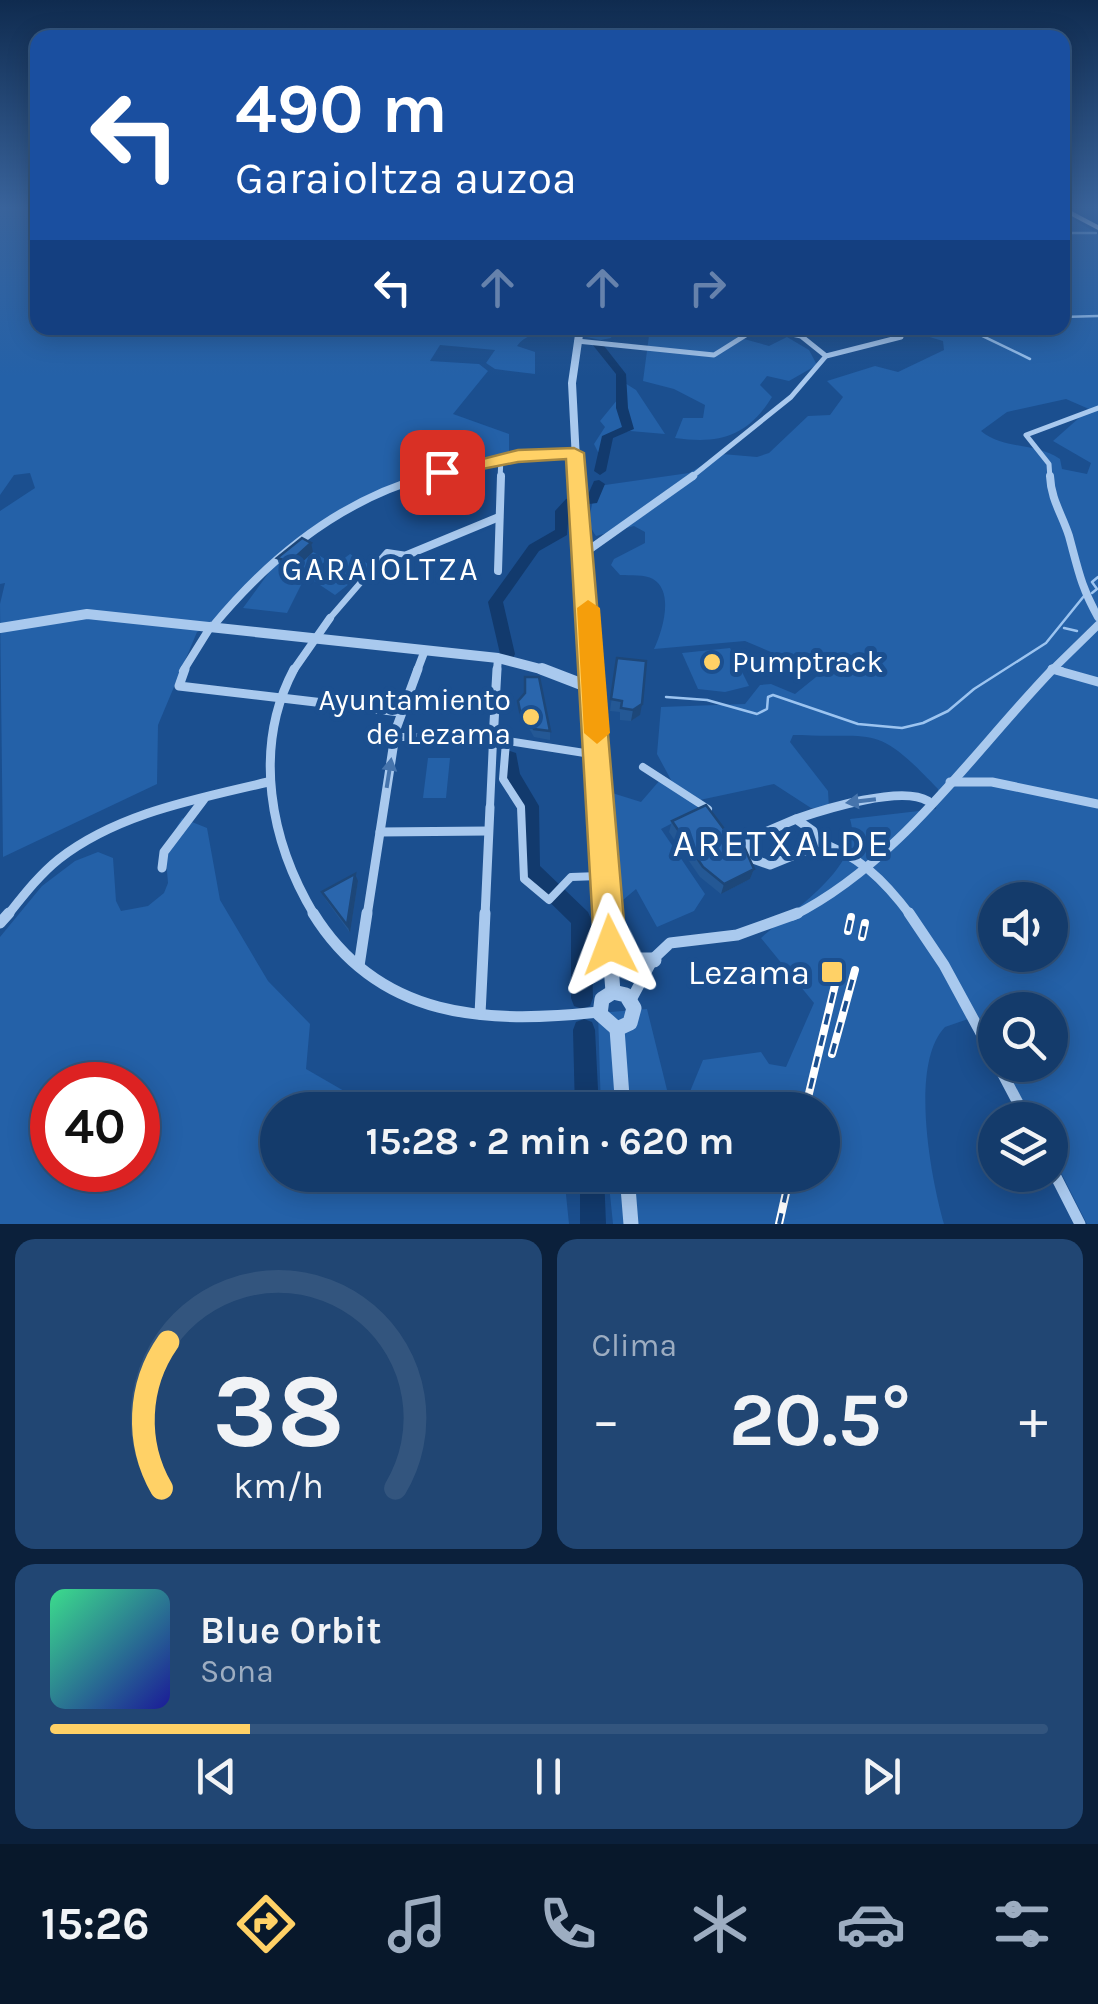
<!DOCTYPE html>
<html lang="es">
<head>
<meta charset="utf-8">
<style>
  body { margin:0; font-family:Karla,sans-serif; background:#214673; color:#f1f3f6; height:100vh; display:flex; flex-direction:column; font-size:38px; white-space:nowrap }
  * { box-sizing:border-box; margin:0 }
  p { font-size:32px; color:#9dadc1 }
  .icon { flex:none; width:55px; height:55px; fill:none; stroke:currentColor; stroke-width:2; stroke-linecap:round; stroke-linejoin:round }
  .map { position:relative; height:1224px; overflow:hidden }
  .details { display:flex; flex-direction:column; gap:15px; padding:15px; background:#0b203b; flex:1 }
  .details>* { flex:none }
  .top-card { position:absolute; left:30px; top:30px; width:1040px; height:305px; border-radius:20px; box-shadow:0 5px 25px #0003,0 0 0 2px #33557e; background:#1a4fa0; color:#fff; overflow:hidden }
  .controls { position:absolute; left:978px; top:882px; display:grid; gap:20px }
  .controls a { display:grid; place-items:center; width:90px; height:90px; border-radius:50%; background:#143b6b; box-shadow:0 5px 25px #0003,0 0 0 2px #33557e; font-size:50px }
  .speed { position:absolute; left:30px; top:1062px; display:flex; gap:20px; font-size:50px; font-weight:700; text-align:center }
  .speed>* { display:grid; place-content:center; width:130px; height:130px; border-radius:50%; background:#143b6b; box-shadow:0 5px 25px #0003,0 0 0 2px #33557e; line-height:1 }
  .speed .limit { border:15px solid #d22; background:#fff; color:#111 }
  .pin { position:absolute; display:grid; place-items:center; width:85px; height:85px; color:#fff; margin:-42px; border-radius:20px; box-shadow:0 5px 15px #0006 }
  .me { position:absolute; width:110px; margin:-55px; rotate:357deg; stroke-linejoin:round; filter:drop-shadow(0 0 8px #0008) }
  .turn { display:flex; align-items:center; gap:35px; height:210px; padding:0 40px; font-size:45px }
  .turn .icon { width:130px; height:130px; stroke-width:2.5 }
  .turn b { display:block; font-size:70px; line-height:85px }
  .lanes { display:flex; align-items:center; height:95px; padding:0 40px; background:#0003; justify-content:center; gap:50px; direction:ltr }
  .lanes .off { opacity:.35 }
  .big { font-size:75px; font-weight:700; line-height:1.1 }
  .details .widget { flex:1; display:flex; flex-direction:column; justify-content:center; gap:15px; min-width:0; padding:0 35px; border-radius:20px; background:#214673 }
  .details .dial { align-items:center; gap:0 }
  .dial svg { height:260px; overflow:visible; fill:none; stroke:#33557e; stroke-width:7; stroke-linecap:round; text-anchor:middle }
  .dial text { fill:#f1f3f6; stroke:none }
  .song { display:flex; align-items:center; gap:30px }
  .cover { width:120px; height:120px; border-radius:15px; background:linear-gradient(135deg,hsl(150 70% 55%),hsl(240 70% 35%)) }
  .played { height:10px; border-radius:5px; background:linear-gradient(90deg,#ffd166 20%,#33557e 20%) }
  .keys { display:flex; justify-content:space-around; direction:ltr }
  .heat { display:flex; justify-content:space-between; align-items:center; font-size:55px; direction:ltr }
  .details .tiles { flex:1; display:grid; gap:15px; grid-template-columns:1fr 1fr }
  .widget:last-child { grid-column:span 2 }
  .trip { position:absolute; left:260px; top:1092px; width:580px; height:100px; border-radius:50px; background:#143b6b; box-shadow:0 5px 25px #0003,0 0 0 2px #33557e; font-weight:700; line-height:100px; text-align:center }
  .menu { display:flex; height:160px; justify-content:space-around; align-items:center; background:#08182b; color:#9dadc1 }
  .menu .icon { width:70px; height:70px }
  .menu .active { color:#ffd166 }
  .menu b { font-size:45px; color:#f1f3f6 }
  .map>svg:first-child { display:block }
  .green { fill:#2461a8; fill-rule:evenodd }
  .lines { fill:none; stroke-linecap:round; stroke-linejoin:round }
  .stream { stroke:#9cc4f0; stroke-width:2.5 }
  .river { fill:#123a6d; fill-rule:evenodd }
  .pedestrian-far1 { stroke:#a9c9ee; stroke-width:6 }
  .pedestrian { stroke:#a9c9ee; stroke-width:8 }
  .minor-far3 { stroke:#a9c9ee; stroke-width:5 }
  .minor-far2 { stroke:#a9c9ee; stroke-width:8 }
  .minor-far1 { stroke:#a9c9ee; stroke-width:9 }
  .minor { stroke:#a9c9ee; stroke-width:11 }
  .tertiary-far3 { stroke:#a9c9ee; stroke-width:8 }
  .tertiary-far2 { stroke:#a9c9ee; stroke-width:10 }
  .tertiary-far1 { stroke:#a9c9ee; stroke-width:12 }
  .tertiary { stroke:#a9c9ee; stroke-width:15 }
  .motorway { fill:#fff; fill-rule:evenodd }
  .rail-casing { stroke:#fff; stroke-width:8 }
  .rail { stroke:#1b4f8f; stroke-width:4; stroke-dasharray:11; stroke-linecap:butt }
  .wall { fill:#245895 }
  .shaded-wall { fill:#1d4779 }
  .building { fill:#2a66ad; stroke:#1d4779; stroke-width:2.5 }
  .oneway { fill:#4674ac }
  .route { fill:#ffd166; stroke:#a68842; stroke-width:2.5 }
  .slow { fill:#f59e0b }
  .poi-dot { fill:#ffd166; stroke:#1b4f8f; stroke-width:4 }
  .labels { text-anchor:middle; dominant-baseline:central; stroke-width:10; stroke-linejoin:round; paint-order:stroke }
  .poi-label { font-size:30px; fill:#fff; stroke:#1b4f8f; text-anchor:start }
  .neighbourhood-label { font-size:32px; letter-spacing:2.5px; fill:#fff; stroke:#1b4f8f }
  .near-poi-label { font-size:35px; fill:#fff; stroke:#1b4f8f; text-anchor:end }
  .near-neighbourhood-label { font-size:38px; letter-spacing:2.5px; fill:#fff; stroke:#1b4f8f }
</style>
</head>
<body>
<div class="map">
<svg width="1098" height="1224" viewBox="0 0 1098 1224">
  <rect width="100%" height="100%" fill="#1b4f8f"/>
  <g class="green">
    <path d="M 0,206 L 37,206 L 38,328 L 614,328 L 611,338 L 601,340 C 576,335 533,323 517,346 L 535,352 L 535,374 L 495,369 L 486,363 L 495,350 L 440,345 L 430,361 L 479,364 L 488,371 L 453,414 L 509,434 L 509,459 C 426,476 338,505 271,560 C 244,582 227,620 197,632 L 158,725 L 157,784 L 3,857 L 0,604 L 5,583 L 0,584 L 0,511 L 35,488 L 30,473 L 14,475 L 0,495 Z"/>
    <path d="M 1063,213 L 1098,234 L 1098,1224 L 1087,1224 L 1050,1151 L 1050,1120 L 1030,1120 L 995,1065 L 1050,1065 L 1050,1010 L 995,1010 L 995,1065 L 971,1018 L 945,1027 C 909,1064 931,1179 944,1224 L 613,1224 L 608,1175 L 822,1175 L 822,1110 L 601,1110 L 598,1013 L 647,1009 L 669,1098 L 689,1094 L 703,1060 L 761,1052 L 769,1064 L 786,1067 L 814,1003 L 761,938 C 792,911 865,865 850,819 L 936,809 L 938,789 C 874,722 879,739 793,735 L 790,742 L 828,791 L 829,808 L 811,808 L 774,784 L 695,801 L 698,810 L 661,829 L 705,894 L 694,911 L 657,927 L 636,889 L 623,900 L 609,792 L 641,802 L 660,780 L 677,791 L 657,754 L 661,707 L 745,704 L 760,685 L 771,684 L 795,694 L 821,673 L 745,641 L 654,649 C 662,632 675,592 653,579 C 645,574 630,576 620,575 L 611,565 L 614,559 L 645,543 L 645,532 L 634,526 L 596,536 C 584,521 593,502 598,486 L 689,473 L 722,454 L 757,457 L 769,453 L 808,416 L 830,415 L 843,397 L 827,381 L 875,366 L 898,372 L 944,350 L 943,341 L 899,328 L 1062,328 ZM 1066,399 L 1089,409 L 1053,441 L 1091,463 L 1087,474 L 1062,469 L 1060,459 C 1035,442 1004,450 981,431 L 1007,412 ZM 995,900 L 1050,900 L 1050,955 L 995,955 Z"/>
    <path d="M 650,328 L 749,328 L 744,339 L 769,346 L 787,337 L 809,350 L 817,365 L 789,381 L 767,376 L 760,385 L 772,397 C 747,437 720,444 675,438 L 683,418 L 703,418 L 705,405 L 674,389 L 643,381 Z"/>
    <polygon points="620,380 636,390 665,434 630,431 611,436 610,451 598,452 594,444 605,427 600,421 618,399"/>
    <polygon points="301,545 327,560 305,577 287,613 243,608 275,564"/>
    <polygon points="350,554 372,566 335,595 314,581"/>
    <polygon points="730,648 749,686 725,692 698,689 682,653"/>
    <polygon points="428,758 450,758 446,798 423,798"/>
    <path d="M 182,818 L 207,828 L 220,900 L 268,981 L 310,1024 L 306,1069 L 377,1110 L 278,1110 L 278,1175 L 564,1175 L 569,1224 L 0,1224 L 0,937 L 42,886 L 75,861 L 98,852 L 113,858 L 116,901 L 121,911 L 148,906 L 164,893 L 168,883 L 165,848 ZM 52,1085 L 138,1085 L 138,1170 L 52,1170 Z"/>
  </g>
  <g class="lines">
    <g class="stream">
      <polyline points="1062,233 1096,233"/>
      <polyline points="1062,317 1098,316"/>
      <polyline points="968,329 1030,359"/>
      <polyline points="1092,593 1097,589 1092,582 1098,577"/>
      <polyline points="1064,628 1077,631"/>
      <polyline points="666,697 707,700 757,714 767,709 768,697 773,695 858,724 902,728 923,723 948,711 974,689 1046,643 1084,596"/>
    </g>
    <g class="river">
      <polygon points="593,342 601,342 626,374 628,408 634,429 613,438 606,471 600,475 594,471 602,436 622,427 616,408 616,374 592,344"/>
      <polygon points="599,480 605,484 597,503 581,505 579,502 587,497 594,481"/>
      <polygon points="571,498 578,502 569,512 567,535 539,551 503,602 515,654 513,658 501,658 488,602 529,545 555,530 555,511 566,499"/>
      <path d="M 510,751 L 516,753 L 520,774 L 539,806 L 540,866 L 588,912 L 591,919 L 593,998 L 590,1006 L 582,1009 L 574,1006 L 571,998 L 571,923 L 523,876 L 520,870 C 520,851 522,831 521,813 C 519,789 495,781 504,753 Z"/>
      <polygon points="584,1019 592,1022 595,1030 599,1110 575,1110 573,1030 576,1022"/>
      <polygon points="580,1175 604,1175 606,1224 580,1224"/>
    </g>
    <polyline class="pedestrian-far1" points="330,618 387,552 407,555"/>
    <g class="pedestrian">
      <polyline points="402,737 483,737 591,754"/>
      <polyline points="506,742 503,779 521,807 524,879 549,900 571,877 599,876"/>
      <polyline points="643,767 708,809"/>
      <polyline points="490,807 493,741"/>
    </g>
    <g class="minor-far3">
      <polyline points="765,328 801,336 826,356"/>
      <polyline points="577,341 714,355 757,328"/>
      <polyline points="420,479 471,465 574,453"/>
      <polyline points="500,479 501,458"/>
      <polyline points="689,479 791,397 826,356 901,337 902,328"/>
      <polyline points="1050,479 1049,464 1026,435 1098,408"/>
    </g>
    <g class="minor-far2">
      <path d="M 1050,476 C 1051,500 1062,514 1069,536 C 1078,569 1081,587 1098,617"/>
      <polyline points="583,554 693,476"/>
      <polyline points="407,555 499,517"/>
      <polyline points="498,571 501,476"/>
      <path d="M 213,626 C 270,557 340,500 428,476"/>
      <polyline points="1052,669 1061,671"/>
      <polyline points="183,671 211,626"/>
      <polyline points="293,671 330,618"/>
      <polyline points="417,671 425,650"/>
      <polyline points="497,671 498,658"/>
      <polyline points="1051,671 1098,625"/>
    </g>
    <g class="minor-far1">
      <polyline points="185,669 179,686 400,712"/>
      <path d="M 294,669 C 252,748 270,842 315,916"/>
      <polyline points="1052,669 1098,682"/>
      <polyline points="493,741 497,669"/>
      <polyline points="950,782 992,782 1098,804"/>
      <polygon points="796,819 813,831 815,841 809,849 770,865 753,859 747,848 751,838"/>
      <path d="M 796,819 C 825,809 902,785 928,801"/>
      <polyline points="380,832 488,831"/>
      <path d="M 815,841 C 858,854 884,880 911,916"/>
      <polyline points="162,868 164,852 204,799"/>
      <path d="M 7,916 C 23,896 39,875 59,859 C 118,813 197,799 268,782"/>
      <polyline points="367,916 396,729 418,669"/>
      <polyline points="485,916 490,807"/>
      <path d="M 793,916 C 899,863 973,752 1053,669"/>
    </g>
    <g class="minor">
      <path d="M 313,913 C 379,1020 487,1024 599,1012"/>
      <polyline points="909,913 944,965 995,1059"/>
      <polyline points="0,923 9,913"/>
      <polyline points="359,966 367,913"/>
      <polyline points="631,1000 653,959 670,943 737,935 798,913"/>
      <polyline points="480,1014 485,913"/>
      <polyline points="998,1065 1027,1120"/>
      <polyline points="1050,1165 1080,1224"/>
    </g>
    <polyline class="tertiary-far3" points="577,479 572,383 580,328"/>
    <g class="tertiary-far2">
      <polyline points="576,476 590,671"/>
      <polyline points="0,628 87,614 498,658 548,671"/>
    </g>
    <g class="tertiary-far1">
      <polyline points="542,669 594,689"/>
      <polyline points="590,669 608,916"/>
    </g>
    <g class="tertiary">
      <polyline points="607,913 613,992"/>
      <polyline points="611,945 628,960 654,960"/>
      <polyline points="613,992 626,995 634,1008 630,1023 617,1029"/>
      <polyline points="613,992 602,999 600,1014 617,1029"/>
      <polyline points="617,1029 623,1110"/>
      <polyline points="627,1175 631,1224"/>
    </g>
    <polygon class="motorway" points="1062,206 1098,225 1098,230 1062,211"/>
    <g class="rail-casing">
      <g id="rail">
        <polyline points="848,931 851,917"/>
        <polyline points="862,937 865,923"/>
        <polyline points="832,1054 855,970"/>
        <polyline points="805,1110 840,964"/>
        <polyline points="779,1224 790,1175"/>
      </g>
    </g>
    <use href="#rail" class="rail"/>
  </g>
  <g class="wall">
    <polygon points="313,552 293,571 280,567 277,558"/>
    <polygon points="617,658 640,715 631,721 620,720 620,712 610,711"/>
    <polygon points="518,701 550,731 550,740 534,737 526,723 521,724"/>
    <polygon points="672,821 754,869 750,879 721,894 700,877 669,832"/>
    <polygon points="358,881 350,933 326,900 322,892"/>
  </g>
  <g class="shaded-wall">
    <polygon points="311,543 313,552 293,571 290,562"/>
    <polygon points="642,704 640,715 631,721 633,710"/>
    <polygon points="754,869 750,879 721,894 724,884"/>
    <polygon points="355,874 358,881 350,933 347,925"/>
  </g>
  <g class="building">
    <polygon points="302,538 311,543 290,562 277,558"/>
    <polygon points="617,658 646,661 642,704 633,710 621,708 622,701 611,699"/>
    <polygon points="525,677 539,677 550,731 534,729 525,715 521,716 518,701 525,693"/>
    <polygon points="706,805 727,833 742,842 754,869 724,884 703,867 672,821"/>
    <polygon points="355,874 347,925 322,892"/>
  </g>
  <defs><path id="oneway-solid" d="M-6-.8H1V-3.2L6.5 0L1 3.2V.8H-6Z" transform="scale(2.5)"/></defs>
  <g class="oneway">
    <use href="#oneway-solid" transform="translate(389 773) rotate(-81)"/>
    <use href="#oneway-solid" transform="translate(861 801) rotate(173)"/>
  </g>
  <linearGradient id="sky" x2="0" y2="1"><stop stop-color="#0f2b4f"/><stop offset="0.55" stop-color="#39639b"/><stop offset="1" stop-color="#39639b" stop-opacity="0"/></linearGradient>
  <rect width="1098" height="377" fill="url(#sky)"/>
  <polygon class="route" points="574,448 584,453 626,945 621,956 610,961 599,956 594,945 566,459 518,462 442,477 432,472 518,450"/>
  <polygon class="slow" points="588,600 600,608 610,733 597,744 584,733 577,608"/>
  <g class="poi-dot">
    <circle cx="712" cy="662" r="10"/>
    <circle cx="531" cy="717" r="10"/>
    <rect x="820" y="960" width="24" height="24" rx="5"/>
  </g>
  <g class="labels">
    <g class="poi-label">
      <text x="732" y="662">Pumptrack</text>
      <text x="511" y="700" text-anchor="end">Ayuntamiento<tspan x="511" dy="34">de Lezama</tspan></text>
    </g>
    <g class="neighbourhood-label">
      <text x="381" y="569">GARAIOLTZA</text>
    </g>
    <g class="near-poi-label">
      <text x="810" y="972">Lezama</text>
    </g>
    <g class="near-neighbourhood-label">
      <text x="782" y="843">ARETXALDE</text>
    </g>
  </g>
</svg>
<div class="controls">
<a><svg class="icon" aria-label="sound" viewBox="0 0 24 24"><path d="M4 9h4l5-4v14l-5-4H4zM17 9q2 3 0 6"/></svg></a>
<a><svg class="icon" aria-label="search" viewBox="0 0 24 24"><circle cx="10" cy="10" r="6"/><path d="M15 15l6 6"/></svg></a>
<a><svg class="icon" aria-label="layers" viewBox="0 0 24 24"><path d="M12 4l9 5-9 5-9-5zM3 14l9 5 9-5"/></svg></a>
</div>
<div class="speed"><div class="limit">40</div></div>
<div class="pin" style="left:442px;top:472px;background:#d93025"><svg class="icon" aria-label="arrive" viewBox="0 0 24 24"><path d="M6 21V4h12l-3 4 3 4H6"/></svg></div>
<svg class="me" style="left:610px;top:945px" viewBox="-20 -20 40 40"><path d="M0-17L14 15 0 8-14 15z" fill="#ffd166" stroke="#fff" stroke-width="4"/></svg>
<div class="trip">15:28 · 2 min · 620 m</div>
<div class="top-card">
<div class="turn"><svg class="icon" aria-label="left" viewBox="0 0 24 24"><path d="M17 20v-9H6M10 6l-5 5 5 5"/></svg><div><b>490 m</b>Garaioltza auzoa</div></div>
<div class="lanes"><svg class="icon" aria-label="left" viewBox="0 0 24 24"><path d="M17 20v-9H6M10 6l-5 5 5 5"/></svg><svg class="icon off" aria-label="ahead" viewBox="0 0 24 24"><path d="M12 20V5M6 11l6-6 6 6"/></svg><svg class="icon off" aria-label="ahead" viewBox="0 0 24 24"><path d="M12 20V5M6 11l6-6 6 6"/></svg><svg class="icon off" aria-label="right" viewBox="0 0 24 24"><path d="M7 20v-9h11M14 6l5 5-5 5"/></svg></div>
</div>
</div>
<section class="details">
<div class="tiles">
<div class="widget dial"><svg viewBox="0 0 100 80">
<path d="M14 69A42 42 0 1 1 86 69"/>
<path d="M14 69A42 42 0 0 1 16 24" stroke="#ffd166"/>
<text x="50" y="56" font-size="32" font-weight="700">38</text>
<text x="50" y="72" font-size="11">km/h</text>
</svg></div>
<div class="widget"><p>Clima</p>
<div class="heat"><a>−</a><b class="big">20.5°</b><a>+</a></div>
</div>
<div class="widget">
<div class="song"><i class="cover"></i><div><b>Blue Orbit</b><p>Sona</p></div></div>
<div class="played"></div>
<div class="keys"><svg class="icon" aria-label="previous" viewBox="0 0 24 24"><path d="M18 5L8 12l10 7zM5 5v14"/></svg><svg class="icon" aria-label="pause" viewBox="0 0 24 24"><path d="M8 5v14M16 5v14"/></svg><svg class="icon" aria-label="next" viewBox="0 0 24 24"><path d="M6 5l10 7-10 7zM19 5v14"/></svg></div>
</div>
</div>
</section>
<nav class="menu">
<b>15:26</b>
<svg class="icon active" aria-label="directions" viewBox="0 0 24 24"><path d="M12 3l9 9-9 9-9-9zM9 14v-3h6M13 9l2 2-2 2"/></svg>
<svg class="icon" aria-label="music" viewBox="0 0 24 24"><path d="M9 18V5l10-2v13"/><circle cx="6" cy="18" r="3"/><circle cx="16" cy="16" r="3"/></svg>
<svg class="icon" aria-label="phone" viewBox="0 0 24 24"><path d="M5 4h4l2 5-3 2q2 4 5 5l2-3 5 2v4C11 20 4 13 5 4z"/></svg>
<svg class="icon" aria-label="climate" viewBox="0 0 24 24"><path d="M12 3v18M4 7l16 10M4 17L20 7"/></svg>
<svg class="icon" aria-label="car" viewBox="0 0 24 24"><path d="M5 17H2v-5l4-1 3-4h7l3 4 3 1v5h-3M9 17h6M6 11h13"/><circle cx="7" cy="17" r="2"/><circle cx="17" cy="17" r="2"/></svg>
<svg class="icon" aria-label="filters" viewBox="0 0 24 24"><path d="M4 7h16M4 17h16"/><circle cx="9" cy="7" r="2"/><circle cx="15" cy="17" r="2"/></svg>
</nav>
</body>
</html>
